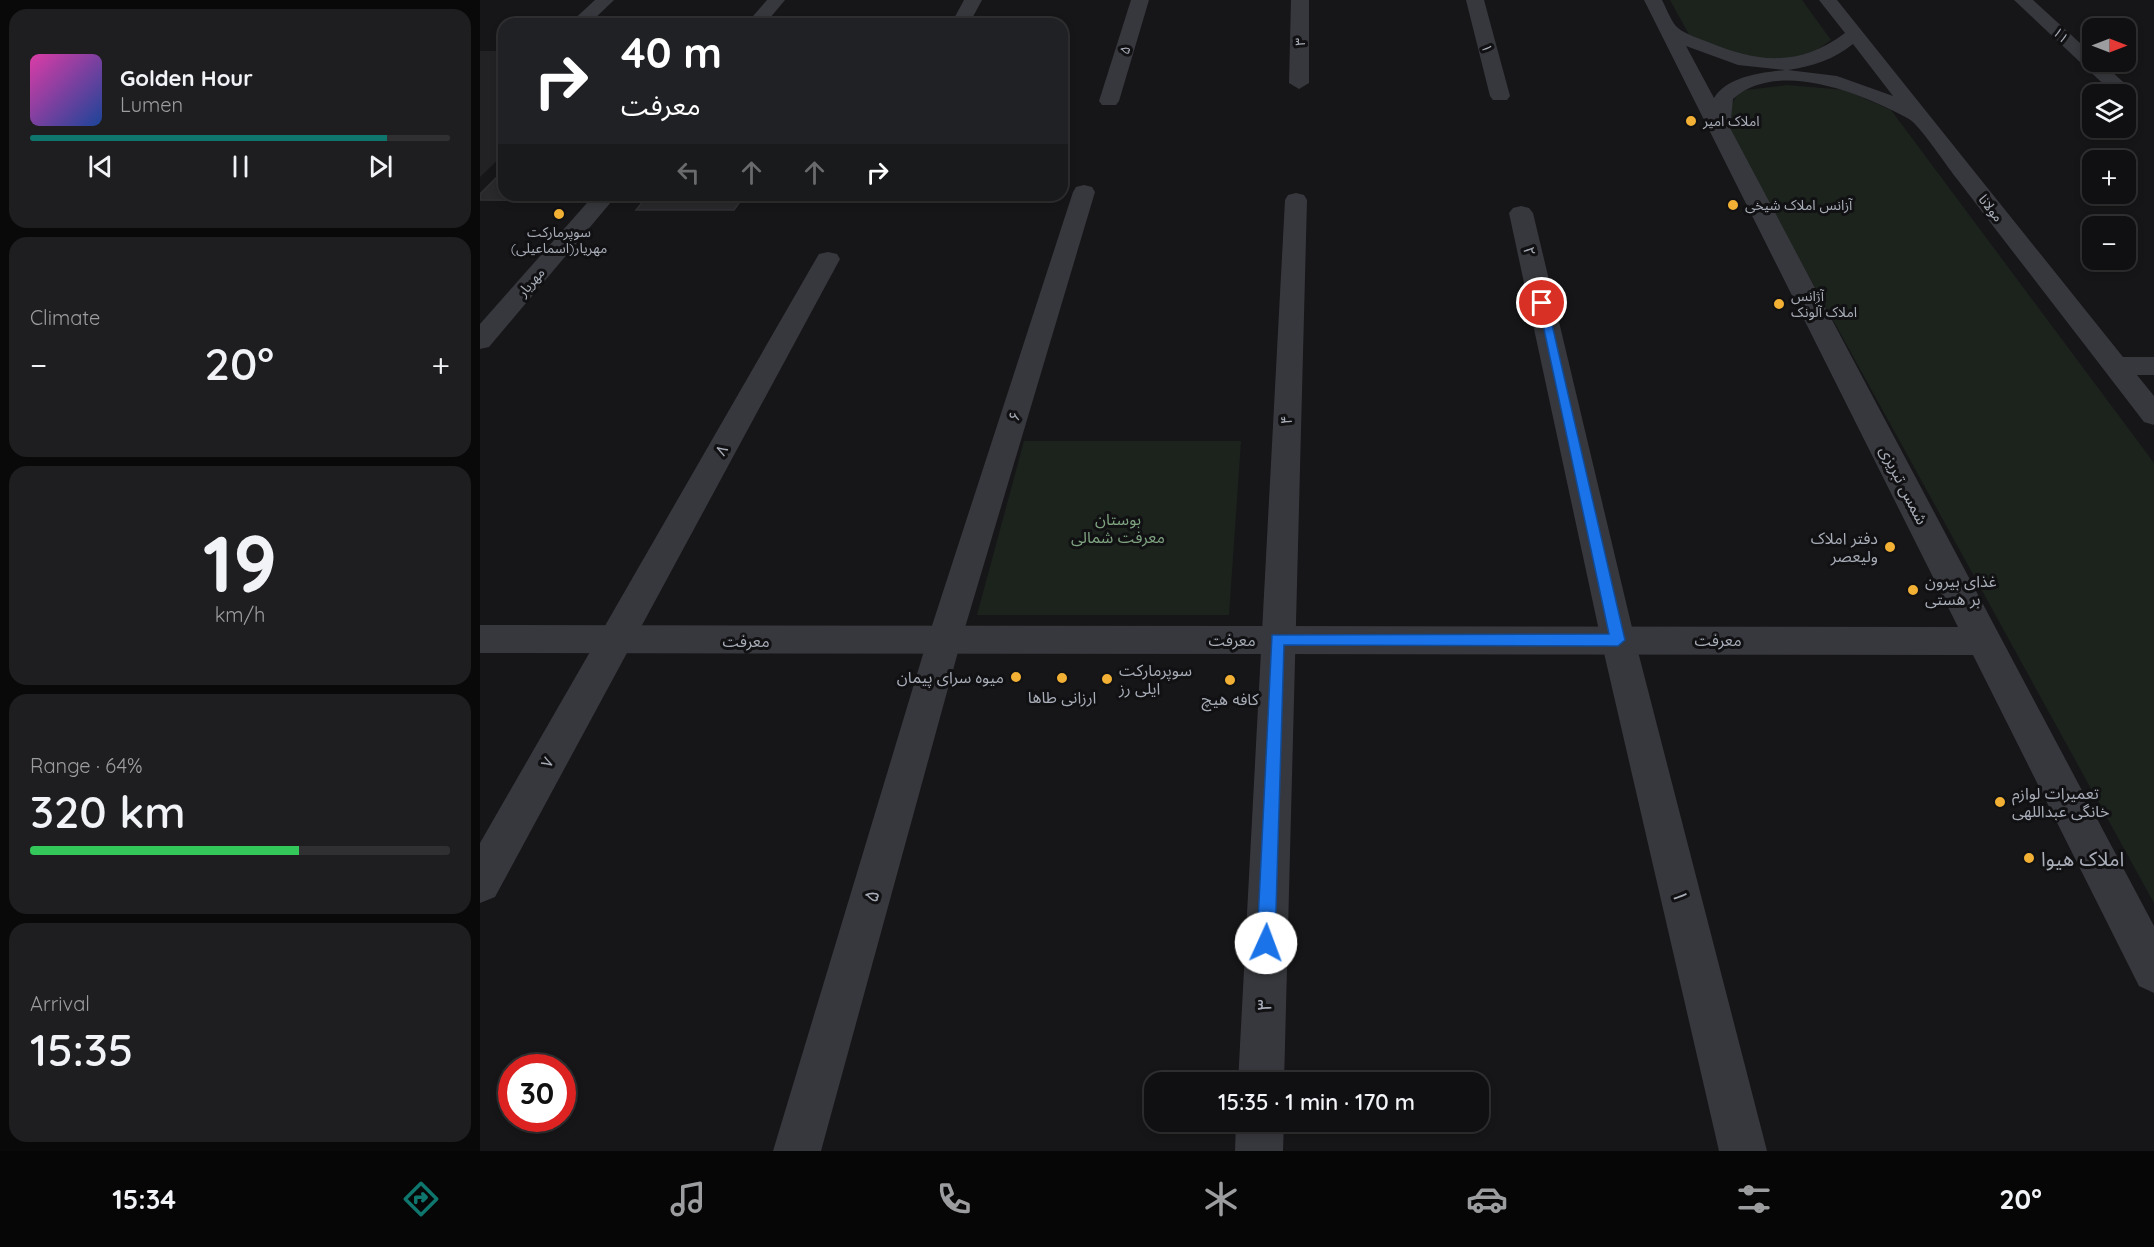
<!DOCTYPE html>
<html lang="en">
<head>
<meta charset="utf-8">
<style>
  body { margin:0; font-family:Quicksand,"Noto Sans Arabic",sans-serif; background:#1e1e20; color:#f1f3f6; height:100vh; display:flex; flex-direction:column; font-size:22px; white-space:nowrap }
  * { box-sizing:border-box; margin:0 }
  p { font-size:20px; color:#9c9d9f }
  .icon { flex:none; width:33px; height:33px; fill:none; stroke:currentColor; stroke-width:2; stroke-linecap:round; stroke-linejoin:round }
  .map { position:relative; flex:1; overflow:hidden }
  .side { display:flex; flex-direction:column; gap:9px; padding:9px; background:#09090a; width:480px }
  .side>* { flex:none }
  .banner { position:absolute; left:18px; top:18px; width:570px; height:183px; border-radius:18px; box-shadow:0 3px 9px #0003,0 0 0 2px #303032; background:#202124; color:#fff; overflow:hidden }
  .needle { width:39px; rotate:90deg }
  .buttons { position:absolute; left:1602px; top:18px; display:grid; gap:12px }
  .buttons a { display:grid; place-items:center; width:54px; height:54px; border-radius:12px; background:#101012; box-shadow:0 3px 9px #0003,0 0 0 2px #303032; font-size:30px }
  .speed { position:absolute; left:18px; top:1054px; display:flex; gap:12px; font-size:30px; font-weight:700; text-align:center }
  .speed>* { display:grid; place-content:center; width:78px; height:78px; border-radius:50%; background:#101012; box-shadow:0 3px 9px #0003,0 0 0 2px #303032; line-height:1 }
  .speed .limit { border:9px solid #d22; background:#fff; color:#111 }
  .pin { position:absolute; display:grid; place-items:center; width:51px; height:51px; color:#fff; margin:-26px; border:3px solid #fff; border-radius:50%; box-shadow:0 2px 6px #0007 }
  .me { position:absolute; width:66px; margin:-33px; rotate:2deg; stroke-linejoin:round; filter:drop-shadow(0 0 4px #0008) }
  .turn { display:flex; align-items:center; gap:21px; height:126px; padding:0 24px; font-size:27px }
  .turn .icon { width:78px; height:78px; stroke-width:2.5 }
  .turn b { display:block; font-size:42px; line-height:51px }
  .lanes { display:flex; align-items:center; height:57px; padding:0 24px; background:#0003; justify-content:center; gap:30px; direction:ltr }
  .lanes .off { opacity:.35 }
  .big { font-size:45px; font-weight:600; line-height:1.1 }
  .side .tile { flex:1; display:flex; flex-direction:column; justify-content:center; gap:9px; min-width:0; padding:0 21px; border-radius:18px; background:#1e1e20 }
  .side .dial { align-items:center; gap:0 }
  .dial b { font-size:78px; line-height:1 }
  .song { display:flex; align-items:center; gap:18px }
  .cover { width:72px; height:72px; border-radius:9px; background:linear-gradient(135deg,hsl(320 70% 55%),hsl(220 70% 35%)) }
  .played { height:6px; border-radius:3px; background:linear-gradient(90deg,#0f766e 85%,#303032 85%) }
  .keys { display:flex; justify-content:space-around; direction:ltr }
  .heat { display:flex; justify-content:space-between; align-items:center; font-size:33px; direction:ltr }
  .charge { height:9px; border-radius:4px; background:linear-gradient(90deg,#34c759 64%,#303032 0) }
  .trip { position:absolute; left:664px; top:1072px; width:345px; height:60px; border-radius:18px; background:#101012; box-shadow:0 3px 9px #0003,0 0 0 2px #303032; font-weight:600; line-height:60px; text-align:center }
  .dock { display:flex; height:96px; justify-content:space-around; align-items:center; background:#060607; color:#9c9d9f }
  .dock .icon { width:42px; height:42px }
  .dock .active { color:#0f766e }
  .dock b { font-size:27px; color:#f1f3f6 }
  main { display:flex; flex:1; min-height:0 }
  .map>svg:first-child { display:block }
  .built { fill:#222225 }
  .green { fill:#1c231d }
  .building { fill:#29292c; stroke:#303034; stroke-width:1.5 }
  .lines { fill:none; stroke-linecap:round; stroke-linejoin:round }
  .minor { fill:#37383d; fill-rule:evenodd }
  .tertiary { fill:#37383d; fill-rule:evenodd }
  .route { fill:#1a73e8; stroke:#114b97; stroke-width:1.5 }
  .poi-dot { fill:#f2b134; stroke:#111113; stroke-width:2 }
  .labels { text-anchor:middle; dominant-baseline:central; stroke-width:6; stroke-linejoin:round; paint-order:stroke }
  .far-street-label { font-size:14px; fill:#a8adb8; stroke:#111113 }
  .far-poi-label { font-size:14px; fill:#a8adb8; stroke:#111113; text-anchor:start }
  .street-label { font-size:16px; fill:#a8adb8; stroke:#111113 }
  .park-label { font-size:16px; fill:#7fa381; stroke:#111113 }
  .poi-label { font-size:16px; fill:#a8adb8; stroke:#111113; text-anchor:start }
  .near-poi-label { font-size:20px; fill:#a8adb8; stroke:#111113; text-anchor:start }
  .near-street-label { font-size:20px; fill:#a8adb8; stroke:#111113 }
</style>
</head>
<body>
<main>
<section class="side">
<div class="tile">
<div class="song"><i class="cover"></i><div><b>Golden Hour</b><p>Lumen</p></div></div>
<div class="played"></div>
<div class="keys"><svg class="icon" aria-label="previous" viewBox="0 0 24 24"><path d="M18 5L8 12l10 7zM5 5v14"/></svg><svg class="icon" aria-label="pause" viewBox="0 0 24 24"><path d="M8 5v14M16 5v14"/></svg><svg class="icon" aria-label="next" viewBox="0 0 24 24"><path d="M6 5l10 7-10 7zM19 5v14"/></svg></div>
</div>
<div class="tile"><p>Climate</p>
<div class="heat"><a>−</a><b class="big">20°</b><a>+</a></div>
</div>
<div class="tile dial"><b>19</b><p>km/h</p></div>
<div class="tile"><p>Range · 64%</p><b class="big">320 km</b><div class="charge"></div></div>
<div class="tile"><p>Arrival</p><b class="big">15:35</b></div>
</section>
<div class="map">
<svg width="1674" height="1151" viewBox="0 0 1674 1151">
  <rect width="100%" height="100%" fill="#161618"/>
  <g class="built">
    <polygon points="0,51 24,51 24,154 0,177"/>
    <polygon points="286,195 451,195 448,202 280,203"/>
  </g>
  <g class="green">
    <path d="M 1190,0 L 1322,0 L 1351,40 C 1345,44 1338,50 1331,53 C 1301,68 1242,52 1212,40 Z"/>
    <polygon points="1307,85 1365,90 1411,110 1674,463 1674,903 1249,131 1249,110 1259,91"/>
    <polygon points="544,441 761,441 749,615 497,615"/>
  </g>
  <g class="building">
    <polygon points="24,170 24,195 92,195 87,201 0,200 0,194"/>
    <polygon points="168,195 265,195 254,210 156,210"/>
  </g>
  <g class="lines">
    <g class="minor">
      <polygon points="115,0 134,0 109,24 89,24"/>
      <polygon points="484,0 502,0 489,24 471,24"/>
      <polygon points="651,0 669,0 639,101 636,105 622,105 619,101"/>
      <polygon points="811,0 829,0 829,83 819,89 809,83"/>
      <polygon points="986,0 1004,0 1030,96 1027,100 1013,100 1010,96"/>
      <polygon points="1534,0 1553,0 1612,54 1612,62 1621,62 1651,89 1654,93 1651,97 1646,99 1646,94 1634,94"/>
      <polygon points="604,185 612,187 615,192 481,641 341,1151 293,1151 447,641 593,192 596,187"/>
      <polygon points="816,193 824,195 827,200 804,1083 758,1083 805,200 808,195"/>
      <polygon points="1041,206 1049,208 1053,213 1155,640 1287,1151 1239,1151 1121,640 1029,213 1033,208"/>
      <polygon points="348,252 357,254 360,259 15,897 0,903 0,843 336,259 339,254"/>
      <polygon points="756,1122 804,1122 803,1151 755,1151"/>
    </g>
    <g class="tertiary">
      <polygon points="287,0 305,0 285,24 266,24"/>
      <path d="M 1164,0 L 1182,0 C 1186,8 1190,18 1195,25 C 1201,33 1218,38 1228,42 C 1278,63 1320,67 1365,33 L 1339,0 L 1357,0 L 1643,357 L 1674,357 L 1674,375 L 1657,375 L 1674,396 L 1674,425 L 1664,422 C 1602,341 1539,260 1477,179 C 1468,168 1439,124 1429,119 C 1384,95 1299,58 1253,99 L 1250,128 L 1674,926 L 1674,993 L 1659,986 L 1493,655 L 0,653 L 0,625 L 1478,627 ZM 1373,44 L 1413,96 L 1357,76 L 1308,70 C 1333,66 1353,60 1373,44 ZM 1206,46 L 1258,65 L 1305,70 C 1281,73 1248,76 1234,98 Z"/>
      <polygon points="114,195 137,195 9,347 0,349 0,324"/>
    </g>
  </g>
  <polygon class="route" points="1058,301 1067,303 1145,640 1138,646 804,645 795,943 792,949 786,952 780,949 777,943 792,635 1129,634"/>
  <g class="poi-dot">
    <circle cx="1211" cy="121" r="6"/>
    <circle cx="1253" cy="205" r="6"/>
    <circle cx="79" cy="214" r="6"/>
    <circle cx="1299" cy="304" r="6"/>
    <circle cx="1410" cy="547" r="6"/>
    <circle cx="1433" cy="590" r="6"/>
    <circle cx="536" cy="677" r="6"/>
    <circle cx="582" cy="678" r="6"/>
    <circle cx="627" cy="679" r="6"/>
    <circle cx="750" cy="680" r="6"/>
    <circle cx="1520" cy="802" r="6"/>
    <circle cx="1549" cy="858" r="6"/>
  </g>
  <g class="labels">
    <g class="far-street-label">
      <text transform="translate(1581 35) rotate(43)">۱۱</text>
      <text transform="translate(820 42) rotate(-89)">۳</text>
      <text transform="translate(1007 48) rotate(75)">۱</text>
      <text transform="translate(645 50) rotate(-73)">۵</text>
      <text transform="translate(1511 208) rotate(52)">مولانا</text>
      <text transform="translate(51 282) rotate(-49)">مهریار</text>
    </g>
    <g class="far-poi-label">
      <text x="1223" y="121">املاک امیر</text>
      <text x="1265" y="205">آزانس املاک شیخی</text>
      <text x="79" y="232" text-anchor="middle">سوپرمارکت<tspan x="79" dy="16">مهریار(اسماعیلی)</tspan></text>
      <text x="1311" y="296">آژانس<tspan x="1311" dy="16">املاک آلونک</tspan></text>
    </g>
    <g class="street-label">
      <text transform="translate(1050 251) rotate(77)">۲</text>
      <text transform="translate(534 416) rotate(-73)">۶</text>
      <text transform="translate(806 420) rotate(-88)">۴</text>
      <text transform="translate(241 450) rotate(-61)">۸</text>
      <text transform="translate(1424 485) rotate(63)">شمس تبریزی</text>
      <text x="752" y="640">معرفت</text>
      <text x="1238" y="640">معرفت</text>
      <text x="266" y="641">معرفت</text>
      <text transform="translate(67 762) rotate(-61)">۷</text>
    </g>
    <g class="park-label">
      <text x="638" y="519">بوستان<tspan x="638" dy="18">معرفت شمالی</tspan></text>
    </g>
    <g class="poi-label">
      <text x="1398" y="538" text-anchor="end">دفتر املاک<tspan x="1398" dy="18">ولیعصر</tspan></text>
      <text x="1445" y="581">غذای بیرون<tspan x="1445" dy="18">بر هستی</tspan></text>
      <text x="639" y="670">سوپرمارکت<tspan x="639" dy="18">ایلی رز</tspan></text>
      <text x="524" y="677" text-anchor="end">میوه سرای پیمان</text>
      <text x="582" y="697" text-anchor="middle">ارزانی طاها</text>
      <text x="750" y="699" text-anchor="middle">کافه هیچ</text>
      <text x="1532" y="793">تعمیرات لوازم<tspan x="1532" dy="18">خانگی عبداللهی</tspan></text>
    </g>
    <g class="near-poi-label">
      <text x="1561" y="858">املاک هیوا</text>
    </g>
    <g class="near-street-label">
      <text transform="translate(391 896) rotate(-74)">۵</text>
      <text transform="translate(1201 896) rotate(76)">۱</text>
      <text transform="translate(784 1005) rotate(-88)">۳</text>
    </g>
  </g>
</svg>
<div class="buttons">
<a><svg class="needle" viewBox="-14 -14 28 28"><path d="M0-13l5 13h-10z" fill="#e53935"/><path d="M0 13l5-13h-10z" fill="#9c9d9f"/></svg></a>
<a><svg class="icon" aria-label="layers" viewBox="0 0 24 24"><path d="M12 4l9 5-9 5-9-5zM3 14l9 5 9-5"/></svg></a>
<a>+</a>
<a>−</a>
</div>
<div class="speed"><div class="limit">30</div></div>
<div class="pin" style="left:1062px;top:303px;background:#d93025"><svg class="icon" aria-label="arrive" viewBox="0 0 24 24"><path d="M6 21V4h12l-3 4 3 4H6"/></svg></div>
<svg class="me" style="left:786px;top:943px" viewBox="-20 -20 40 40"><circle r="19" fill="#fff"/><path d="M0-13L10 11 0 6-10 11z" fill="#1a73e8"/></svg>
<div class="trip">15:35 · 1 min · 170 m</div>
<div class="banner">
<div class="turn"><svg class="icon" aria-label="right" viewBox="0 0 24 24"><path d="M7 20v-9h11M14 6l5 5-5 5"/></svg><div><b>40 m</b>معرفت</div></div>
<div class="lanes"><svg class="icon off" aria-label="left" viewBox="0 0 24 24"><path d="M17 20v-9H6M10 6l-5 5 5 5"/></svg><svg class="icon off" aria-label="ahead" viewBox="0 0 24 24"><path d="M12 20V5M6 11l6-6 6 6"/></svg><svg class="icon off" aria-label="ahead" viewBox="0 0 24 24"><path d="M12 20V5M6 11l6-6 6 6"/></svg><svg class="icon" aria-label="right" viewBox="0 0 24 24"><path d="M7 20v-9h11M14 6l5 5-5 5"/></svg></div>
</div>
</div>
</main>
<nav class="dock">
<b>15:34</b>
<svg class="icon active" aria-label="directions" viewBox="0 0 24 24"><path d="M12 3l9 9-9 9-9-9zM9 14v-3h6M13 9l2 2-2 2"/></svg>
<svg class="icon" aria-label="music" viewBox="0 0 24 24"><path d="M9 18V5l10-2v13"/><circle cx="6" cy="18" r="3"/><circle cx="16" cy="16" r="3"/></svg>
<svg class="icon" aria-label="phone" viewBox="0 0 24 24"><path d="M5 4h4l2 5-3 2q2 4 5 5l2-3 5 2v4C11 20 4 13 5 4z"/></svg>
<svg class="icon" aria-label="climate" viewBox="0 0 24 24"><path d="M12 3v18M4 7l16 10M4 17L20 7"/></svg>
<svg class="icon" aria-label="car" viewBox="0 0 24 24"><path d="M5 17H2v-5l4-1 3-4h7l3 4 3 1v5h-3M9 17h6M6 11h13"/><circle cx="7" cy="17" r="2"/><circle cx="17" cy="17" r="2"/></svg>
<svg class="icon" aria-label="filters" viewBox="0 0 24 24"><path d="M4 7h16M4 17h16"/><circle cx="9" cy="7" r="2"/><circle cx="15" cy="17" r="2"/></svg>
<b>20°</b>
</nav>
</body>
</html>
